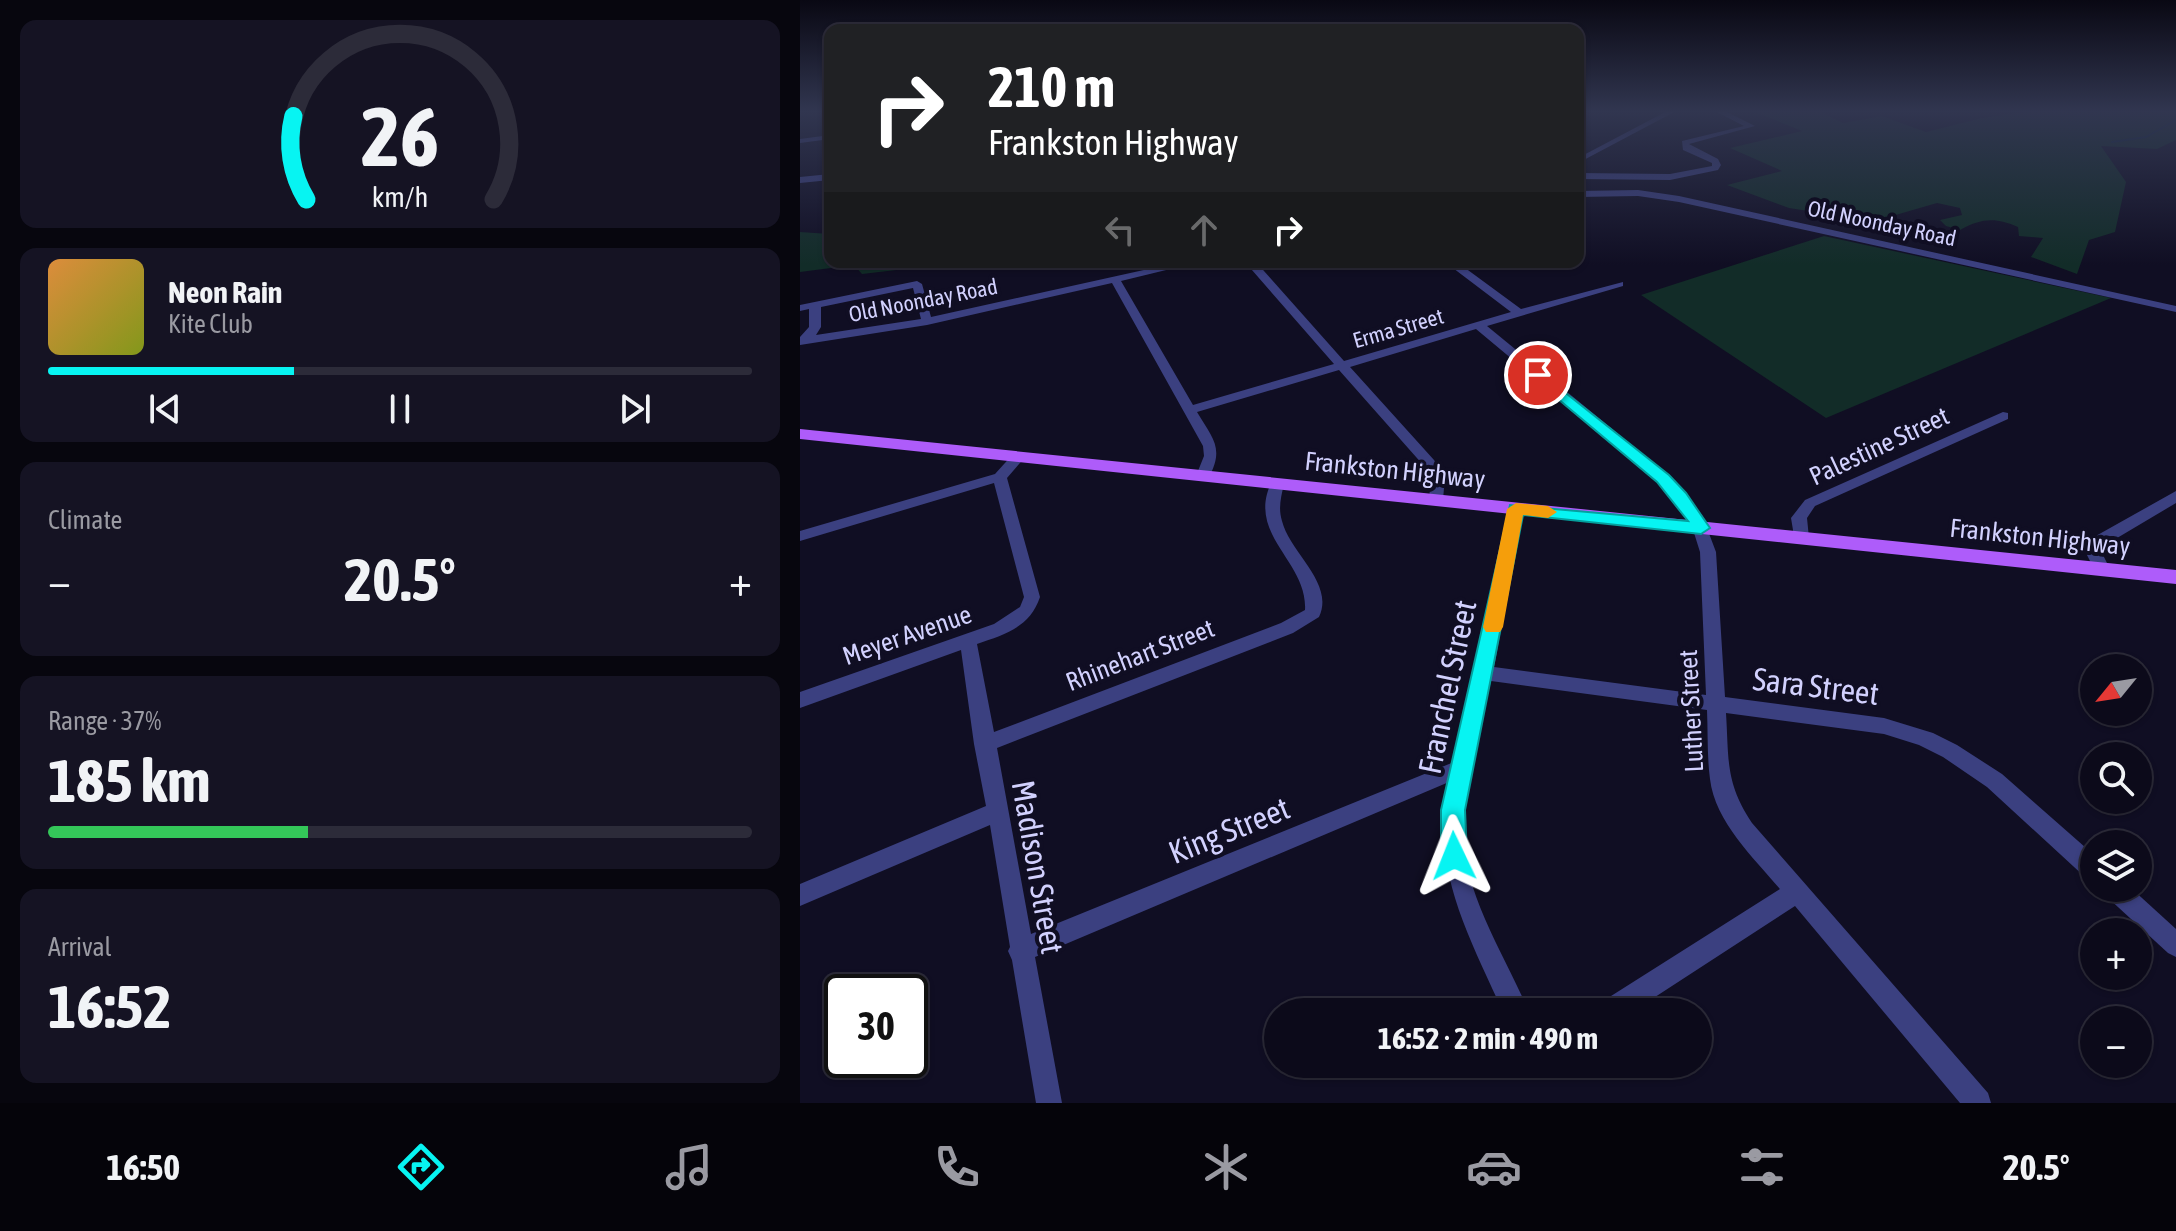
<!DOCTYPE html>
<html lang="en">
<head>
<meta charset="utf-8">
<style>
  body { margin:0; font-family:"Asap Condensed",sans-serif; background:#151323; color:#f1f3f6; height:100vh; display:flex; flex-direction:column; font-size:30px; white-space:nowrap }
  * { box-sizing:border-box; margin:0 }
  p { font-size:26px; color:#9a9aa2 }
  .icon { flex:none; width:44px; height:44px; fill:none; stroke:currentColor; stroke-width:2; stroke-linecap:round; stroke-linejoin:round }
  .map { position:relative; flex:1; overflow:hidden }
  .sheet { display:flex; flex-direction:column; gap:20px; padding:20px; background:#07060e; width:800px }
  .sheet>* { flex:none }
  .guide { position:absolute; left:24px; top:24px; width:760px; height:244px; border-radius:16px; box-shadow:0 2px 6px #0004,0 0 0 2px #2c2b39; background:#202124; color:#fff; overflow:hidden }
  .needle { width:52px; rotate:240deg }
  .controls { position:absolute; left:1280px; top:654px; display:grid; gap:16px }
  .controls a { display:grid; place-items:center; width:72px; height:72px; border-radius:50%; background:#0c0a1a; box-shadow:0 2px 6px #0004,0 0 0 2px #2c2b39; font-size:40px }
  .speed { position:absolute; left:24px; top:974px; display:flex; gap:16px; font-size:40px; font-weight:700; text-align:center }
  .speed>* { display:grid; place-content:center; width:104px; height:104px; border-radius:50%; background:#0c0a1a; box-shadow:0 2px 6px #0004,0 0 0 2px #2c2b39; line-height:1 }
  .speed .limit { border:4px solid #111; border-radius:12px; background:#fff; color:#111 }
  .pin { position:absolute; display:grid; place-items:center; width:68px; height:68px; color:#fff; margin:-34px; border:4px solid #fff; border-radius:50%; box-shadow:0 2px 8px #0007 }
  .me { position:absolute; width:88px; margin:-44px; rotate:358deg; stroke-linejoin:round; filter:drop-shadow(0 0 6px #0008) }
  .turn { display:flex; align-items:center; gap:28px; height:168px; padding:0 32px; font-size:36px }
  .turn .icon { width:104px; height:104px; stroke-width:2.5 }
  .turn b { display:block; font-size:56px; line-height:68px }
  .lanes { display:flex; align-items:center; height:76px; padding:0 32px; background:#0003; justify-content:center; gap:40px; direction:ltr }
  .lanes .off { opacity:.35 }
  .big { font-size:60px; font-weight:700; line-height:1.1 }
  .sheet .widget { flex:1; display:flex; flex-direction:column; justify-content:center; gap:12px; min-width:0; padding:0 28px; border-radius:16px; background:#151323 }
  .sheet .dial { align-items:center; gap:0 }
  .dial svg { height:208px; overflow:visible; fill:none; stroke:#2c2b39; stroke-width:7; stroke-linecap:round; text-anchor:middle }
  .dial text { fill:#f1f3f6; stroke:none }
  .song { display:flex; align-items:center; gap:24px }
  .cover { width:96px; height:96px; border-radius:12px; background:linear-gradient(135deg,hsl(30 70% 55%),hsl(70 70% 35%)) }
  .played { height:8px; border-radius:4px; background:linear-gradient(90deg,#07f4f2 35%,#2c2b39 35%) }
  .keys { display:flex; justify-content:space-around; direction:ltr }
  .heat { display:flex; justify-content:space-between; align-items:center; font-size:44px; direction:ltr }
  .charge { height:12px; border-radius:6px; background:linear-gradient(90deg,#34c759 37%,#2c2b39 0) }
  .trip { position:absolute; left:464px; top:998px; width:448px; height:80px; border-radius:40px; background:#0c0a1a; box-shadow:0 2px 6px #0004,0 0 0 2px #2c2b39; font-weight:700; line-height:80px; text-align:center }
  .menu { display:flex; height:128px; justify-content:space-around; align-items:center; background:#05040a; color:#9a9aa2 }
  .menu .icon { width:56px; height:56px }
  .menu .selected { color:#07f4f2 }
  .menu b { font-size:36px; color:#f1f3f6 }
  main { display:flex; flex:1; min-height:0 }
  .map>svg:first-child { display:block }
  .green { fill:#122c28 }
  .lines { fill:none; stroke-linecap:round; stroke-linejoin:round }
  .stream { stroke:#0b243f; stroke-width:2 }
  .minor { fill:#3b4080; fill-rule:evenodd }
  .major { fill:#ae5cfa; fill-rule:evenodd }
  .route { fill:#07f4f2; stroke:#059f9d; stroke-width:2 }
  .slow { fill:#f59e0b }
  .labels { text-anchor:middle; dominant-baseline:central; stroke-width:8; stroke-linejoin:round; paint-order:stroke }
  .far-street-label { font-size:22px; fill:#d2d1fe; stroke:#100e23 }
  .street-label { font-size:26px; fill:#d2d1fe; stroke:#100e23 }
  .near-street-label { font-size:32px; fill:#d2d1fe; stroke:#100e23 }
</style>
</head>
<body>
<main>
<section class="sheet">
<div class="widget dial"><svg viewBox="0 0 100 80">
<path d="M14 69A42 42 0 1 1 86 69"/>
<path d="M14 69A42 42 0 0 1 9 37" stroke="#07f4f2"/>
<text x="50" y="56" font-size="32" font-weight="700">26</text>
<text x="50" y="72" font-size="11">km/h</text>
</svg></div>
<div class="widget">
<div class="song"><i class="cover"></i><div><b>Neon Rain</b><p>Kite Club</p></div></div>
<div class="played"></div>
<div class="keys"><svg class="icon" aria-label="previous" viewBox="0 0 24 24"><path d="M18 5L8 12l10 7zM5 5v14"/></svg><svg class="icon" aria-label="pause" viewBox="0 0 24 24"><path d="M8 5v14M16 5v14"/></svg><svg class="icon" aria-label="next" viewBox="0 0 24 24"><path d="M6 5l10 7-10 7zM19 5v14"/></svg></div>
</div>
<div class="widget"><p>Climate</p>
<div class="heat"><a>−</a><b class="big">20.5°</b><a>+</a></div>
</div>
<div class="widget"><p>Range · 37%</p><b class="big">185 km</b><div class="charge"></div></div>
<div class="widget"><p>Arrival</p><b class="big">16:52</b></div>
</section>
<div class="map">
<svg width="1376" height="1103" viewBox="0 0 1376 1103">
  <rect width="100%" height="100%" fill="#100e23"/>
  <g class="green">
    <path d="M 950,110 L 1017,110 L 1043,123 L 1082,116 L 1126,132 L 1182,118 L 1239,110 L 1376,110 L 1376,140 L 1357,149 L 1301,146 L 1326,182 L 1315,232 L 1289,240 L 1277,274 L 1231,257 L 1243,238 L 1219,236 L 1218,227 C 1196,217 1181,218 1160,230 L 1146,226 L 1140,220 L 1162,215 L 1160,208 L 1137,203 L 1061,225 L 1034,215 L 989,208 L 927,185 L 982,171 L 930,148 L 1002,131 Z"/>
    <polygon points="0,232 30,234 30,262 112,262 105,269 62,274 54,265 0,272"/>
    <polygon points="1024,236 1311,298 1026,418 841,295"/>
  </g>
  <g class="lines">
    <polyline class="stream" points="1312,142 1346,137 1376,120"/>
    <g class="minor">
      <polygon points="869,110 878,110 778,163 778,158"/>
      <polygon points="913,110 923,110 955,126 889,144 918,159 921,165 918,170 870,180 778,179 778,173 870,174 912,166 912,163 883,150 882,141 944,126"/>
      <polygon points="30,135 30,139 0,143 0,139"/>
      <polygon points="30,174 30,180 0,183 0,177"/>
      <polygon points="838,190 879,196 1376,306 1376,312 879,202 838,196 778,197 778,191"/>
      <path d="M 380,262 L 399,262 L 321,281 L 393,405 L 534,364 L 445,262 L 456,262 L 544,361 L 711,312 L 645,262 L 657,262 L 721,309 L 823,282 L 823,286 L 687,326 L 868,475 L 902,515 L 916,552 L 925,697 L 1084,718 L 1133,733 L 1157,745 L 1202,774 L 1294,855 L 1294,881 L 1286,878 L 1187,787 L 1143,757 L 1119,745 L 1084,734 L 926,713 C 929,760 925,782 952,823 L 1188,1093 L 1191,1103 L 1160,1103 L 995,906 L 832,1012 L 796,1012 L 800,1003 L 980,889 C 954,858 915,822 910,779 C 907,757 908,733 907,710 L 691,681 C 682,723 670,766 664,808 C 654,881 702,948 729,1012 L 703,1012 C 669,936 629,867 649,782 L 235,957 L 262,1103 L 236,1103 L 212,960 L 208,951 L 210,947 L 190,825 L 0,906 L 0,884 L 186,806 L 174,744 L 161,650 L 0,708 L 0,692 L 194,624 L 220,607 L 224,597 L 194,483 L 0,541 L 0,531 L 195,474 L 214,453 L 219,452 L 226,456 L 207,478 L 240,597 C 230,627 206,634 177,644 L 194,732 L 481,623 L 505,610 C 508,561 445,535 472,481 L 477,479 L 484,484 C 481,497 478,508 482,521 C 490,553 535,583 519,617 L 493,633 L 197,748 L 231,934 L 654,762 L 711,506 L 716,504 L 724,509 L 694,667 L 906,695 L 900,552 L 890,520 L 858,481 L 676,329 L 550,367 L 634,460 L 645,476 L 643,500 L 636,505 L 629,500 L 631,476 L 624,466 L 539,370 L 397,412 C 413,439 425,448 408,479 L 398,479 L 396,476 L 404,456 L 403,446 L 312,283 L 127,325 L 0,345 L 0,337 L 9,327 L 9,309 L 0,311 L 0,305 L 117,281 L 122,284 L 131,317 ZM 113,288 L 121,319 L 16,335 L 21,327 L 21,307 Z"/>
      <polygon points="1203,412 1208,413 1208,419 1015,506 1007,518 1009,538 1007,542 995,542 991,518 1005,500"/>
      <polygon points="1376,491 1376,503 1307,544 1303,555 1310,569 1302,575 1296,573 1287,555 1294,537"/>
      <polygon points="1303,888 1331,888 1376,929 1376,957 1368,953 1306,896"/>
    </g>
    <polygon class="major" points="0,429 1376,570 1376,584 0,439"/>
  </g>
  <linearGradient id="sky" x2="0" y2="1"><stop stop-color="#090813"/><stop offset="0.42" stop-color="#313650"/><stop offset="1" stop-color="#313650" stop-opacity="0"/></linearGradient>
  <rect width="1376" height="265" fill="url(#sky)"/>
  <polygon class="route" points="738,371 869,475 886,493 910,528 901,534 723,515 665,810 667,856 663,865 654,868 645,865 641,856 641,810 710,505 888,521 857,482 733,378 733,372"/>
  <polygon class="slow" points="716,503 748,506 757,512 748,518 723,515 703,627 700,632 686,632 683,627 707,509"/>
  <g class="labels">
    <g class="far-street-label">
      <text transform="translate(1082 223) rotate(12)">Old Noonday Road</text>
      <text transform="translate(123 300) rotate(-11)">Old Noonday Road</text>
      <text transform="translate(598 328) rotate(-16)">Erma Street</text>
    </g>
    <g class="street-label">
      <text transform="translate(1079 446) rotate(-25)">Palestine Street</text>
      <text transform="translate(595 470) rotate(6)">Frankston Highway</text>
      <text transform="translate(1240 537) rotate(6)">Frankston Highway</text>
      <text transform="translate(107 635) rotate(-19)">Meyer Avenue</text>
      <text transform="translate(340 655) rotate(-21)">Rhinehart Street</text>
      <text transform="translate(891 711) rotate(-93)">Luther Street</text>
    </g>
    <g class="near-street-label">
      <text transform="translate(1016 686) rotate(7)">Sara Street</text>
      <text transform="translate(647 687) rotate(-78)">Franchel Street</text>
      <text transform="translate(429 830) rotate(-22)">King Street</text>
      <text transform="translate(238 867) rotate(80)">Madison Street</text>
    </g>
  </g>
</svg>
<div class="controls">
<a><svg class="needle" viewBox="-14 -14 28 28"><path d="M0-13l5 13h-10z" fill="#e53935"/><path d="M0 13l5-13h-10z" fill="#9a9aa2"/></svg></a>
<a><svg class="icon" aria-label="search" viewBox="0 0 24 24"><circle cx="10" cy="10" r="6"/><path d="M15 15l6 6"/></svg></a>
<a><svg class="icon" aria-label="layers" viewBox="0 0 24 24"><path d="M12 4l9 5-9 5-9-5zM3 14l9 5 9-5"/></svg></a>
<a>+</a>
<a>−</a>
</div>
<div class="speed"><div class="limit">30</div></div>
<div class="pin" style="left:738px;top:375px;background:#d93025"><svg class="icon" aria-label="arrive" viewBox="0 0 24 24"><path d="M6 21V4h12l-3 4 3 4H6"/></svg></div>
<svg class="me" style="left:654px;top:856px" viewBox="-20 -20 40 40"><path d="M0-17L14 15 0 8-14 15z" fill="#07f4f2" stroke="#fff" stroke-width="4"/></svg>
<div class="trip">16:52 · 2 min · 490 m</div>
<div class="guide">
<div class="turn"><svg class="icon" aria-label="right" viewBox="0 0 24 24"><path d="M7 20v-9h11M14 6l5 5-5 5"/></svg><div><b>210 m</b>Frankston Highway</div></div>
<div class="lanes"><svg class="icon off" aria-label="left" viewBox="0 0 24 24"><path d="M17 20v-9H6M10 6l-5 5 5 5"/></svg><svg class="icon off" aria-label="ahead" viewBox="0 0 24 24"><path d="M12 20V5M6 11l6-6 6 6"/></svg><svg class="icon" aria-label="right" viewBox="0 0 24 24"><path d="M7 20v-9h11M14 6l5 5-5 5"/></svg></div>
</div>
</div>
</main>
<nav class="menu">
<b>16:50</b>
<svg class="icon selected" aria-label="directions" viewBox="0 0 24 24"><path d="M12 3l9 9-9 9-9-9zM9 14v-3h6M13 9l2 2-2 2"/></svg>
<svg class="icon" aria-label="music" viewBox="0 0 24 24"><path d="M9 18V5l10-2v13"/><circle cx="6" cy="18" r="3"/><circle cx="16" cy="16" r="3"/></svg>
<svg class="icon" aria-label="phone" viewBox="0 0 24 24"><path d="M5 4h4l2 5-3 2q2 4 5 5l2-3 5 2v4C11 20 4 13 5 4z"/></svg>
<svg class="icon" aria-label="climate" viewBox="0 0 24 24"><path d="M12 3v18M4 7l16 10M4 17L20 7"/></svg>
<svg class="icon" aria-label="car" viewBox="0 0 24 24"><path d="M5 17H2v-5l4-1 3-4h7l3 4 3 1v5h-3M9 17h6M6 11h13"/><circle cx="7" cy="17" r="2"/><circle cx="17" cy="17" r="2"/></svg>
<svg class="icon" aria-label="filters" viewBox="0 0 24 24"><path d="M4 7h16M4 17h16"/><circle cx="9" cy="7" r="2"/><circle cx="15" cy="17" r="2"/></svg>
<b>20.5°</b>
</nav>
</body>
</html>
